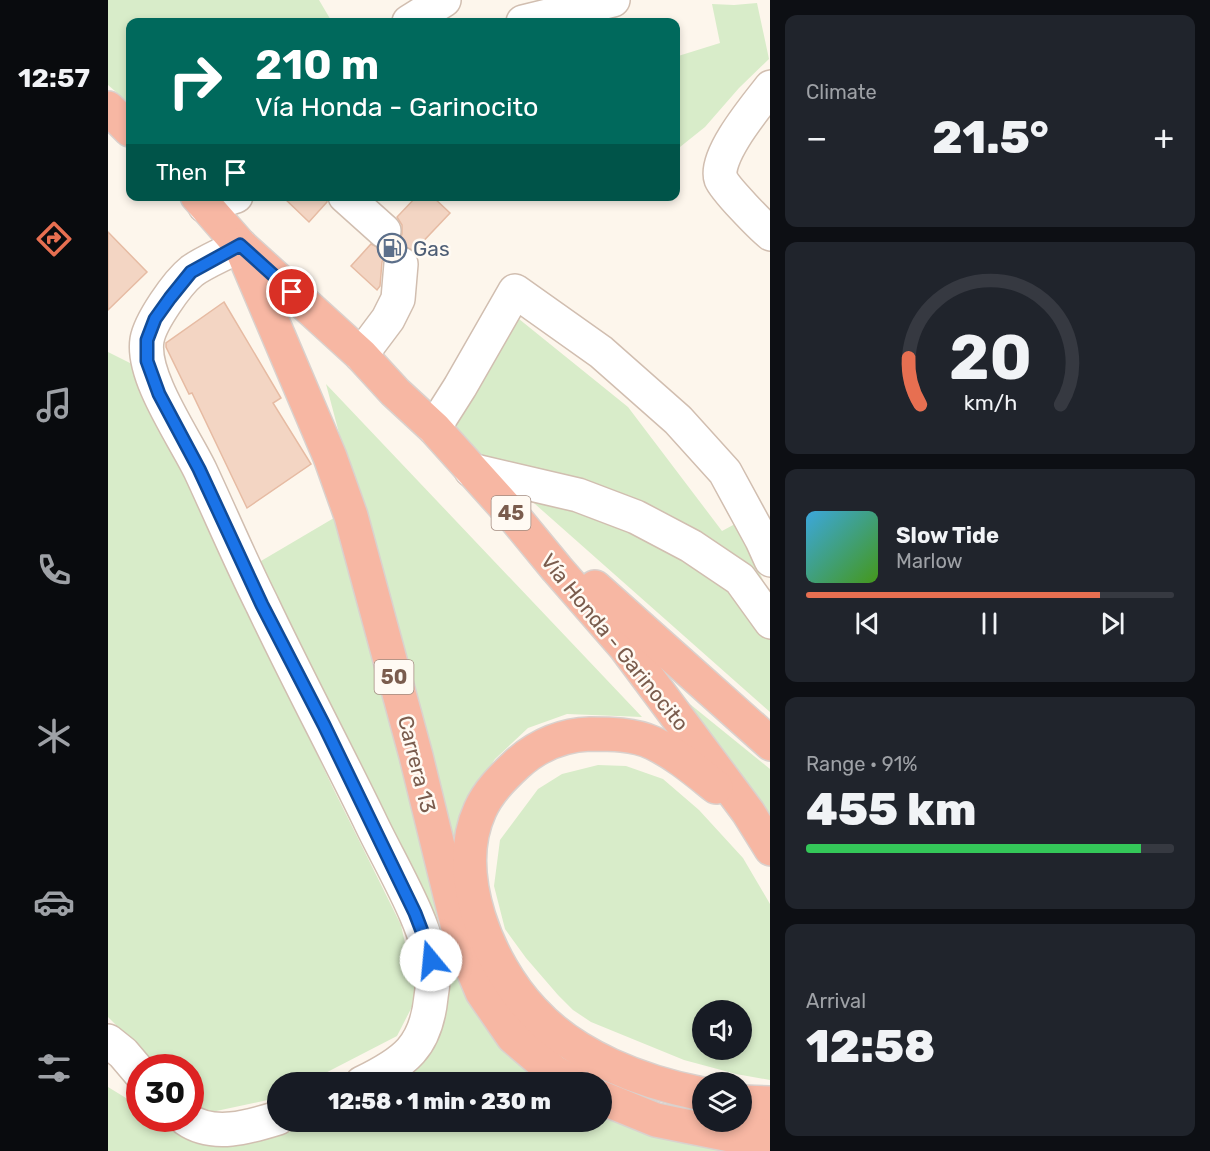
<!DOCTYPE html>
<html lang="en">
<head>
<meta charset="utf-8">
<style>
  body { margin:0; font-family:Rubik,sans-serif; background:#20242c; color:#f1f3f6; height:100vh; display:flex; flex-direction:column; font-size:22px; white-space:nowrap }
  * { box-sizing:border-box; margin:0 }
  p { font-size:20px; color:#9ea1a6 }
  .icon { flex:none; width:33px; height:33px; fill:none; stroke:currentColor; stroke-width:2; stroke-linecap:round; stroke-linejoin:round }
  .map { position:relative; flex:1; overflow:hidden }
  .sheet { display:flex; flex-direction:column; gap:15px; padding:15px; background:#0d0f14; width:440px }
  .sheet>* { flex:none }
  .banner { position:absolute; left:18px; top:18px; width:554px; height:183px; border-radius:12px; box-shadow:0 3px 9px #0003; background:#00695c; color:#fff; overflow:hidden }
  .buttons { position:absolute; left:584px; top:1000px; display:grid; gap:12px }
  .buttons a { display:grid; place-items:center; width:60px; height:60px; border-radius:50%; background:#171b24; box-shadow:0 3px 9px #0003; font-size:30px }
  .speed { position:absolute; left:18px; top:1054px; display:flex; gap:12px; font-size:30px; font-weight:700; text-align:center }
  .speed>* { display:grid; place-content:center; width:78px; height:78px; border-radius:50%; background:#171b24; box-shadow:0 3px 9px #0003; line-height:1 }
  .speed .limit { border:9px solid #d22; background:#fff; color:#111 }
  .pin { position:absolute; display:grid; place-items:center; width:51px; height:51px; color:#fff; margin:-26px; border:3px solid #fff; border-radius:50%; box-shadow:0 2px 6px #0007 }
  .me { position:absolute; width:66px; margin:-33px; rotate:343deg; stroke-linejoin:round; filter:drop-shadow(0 0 4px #0008) }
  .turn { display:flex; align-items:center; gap:21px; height:126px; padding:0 30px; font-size:27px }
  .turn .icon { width:78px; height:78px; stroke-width:2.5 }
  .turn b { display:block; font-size:42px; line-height:51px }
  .then { display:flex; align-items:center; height:57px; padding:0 30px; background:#0003; gap:12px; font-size:22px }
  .big { font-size:45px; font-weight:800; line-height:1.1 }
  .sheet .tile { flex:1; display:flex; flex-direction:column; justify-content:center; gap:9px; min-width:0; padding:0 21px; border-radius:12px; background:#20242c }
  .sheet .dial { align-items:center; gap:0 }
  .dial svg { height:156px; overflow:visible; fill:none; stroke:#363941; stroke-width:7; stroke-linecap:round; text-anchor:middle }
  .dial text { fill:#f1f3f6; stroke:none }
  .song { display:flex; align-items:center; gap:18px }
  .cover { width:72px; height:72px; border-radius:9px; background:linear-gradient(135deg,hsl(200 70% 55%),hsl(100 70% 35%)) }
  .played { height:6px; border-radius:3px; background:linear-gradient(90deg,#e76f51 80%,#363941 80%) }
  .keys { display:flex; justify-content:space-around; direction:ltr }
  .heat { display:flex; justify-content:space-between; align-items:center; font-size:33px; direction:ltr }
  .charge { height:9px; border-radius:4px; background:linear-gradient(90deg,#34c759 91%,#363941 0) }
  .trip { position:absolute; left:159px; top:1072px; width:345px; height:60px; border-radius:30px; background:#171b24; box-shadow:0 3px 9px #0003; font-weight:800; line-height:60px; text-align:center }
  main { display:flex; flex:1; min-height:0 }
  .menu { display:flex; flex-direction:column; width:108px; justify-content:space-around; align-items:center; background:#090b0e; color:#9ea1a6 }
  .menu .icon { width:42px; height:42px }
  .menu .active { color:#e76f51 }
  .menu b { font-size:27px; color:#f1f3f6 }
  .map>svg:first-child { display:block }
  .green { fill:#d8ecc9; fill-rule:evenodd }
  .building { fill:#f3d5c3; stroke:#e6bba3; stroke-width:1.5 }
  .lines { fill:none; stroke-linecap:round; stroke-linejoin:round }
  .minor-casing { stroke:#d1beb0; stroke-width:36 }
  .highway-casing { stroke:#dad1cd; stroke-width:36 }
  .minor { stroke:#fff; stroke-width:33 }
  .highway { stroke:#f7b7a3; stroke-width:33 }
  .route-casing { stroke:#114b97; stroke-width:15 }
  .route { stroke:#1a73e8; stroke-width:10 }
  .labels { text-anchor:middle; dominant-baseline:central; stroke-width:5; stroke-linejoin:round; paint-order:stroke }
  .shield { fill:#fffaf3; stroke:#a28b7f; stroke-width:1.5 }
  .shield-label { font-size:20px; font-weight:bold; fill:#7a5c4d }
  .service-label { font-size:21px; fill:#4e5e75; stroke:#fffaf3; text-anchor:start }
  .street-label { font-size:21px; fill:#7a5c4d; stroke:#fffaf3 }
</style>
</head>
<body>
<main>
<nav class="menu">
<b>12:57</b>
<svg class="icon active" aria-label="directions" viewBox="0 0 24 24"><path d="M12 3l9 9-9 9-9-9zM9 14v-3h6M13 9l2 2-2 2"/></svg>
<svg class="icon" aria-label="music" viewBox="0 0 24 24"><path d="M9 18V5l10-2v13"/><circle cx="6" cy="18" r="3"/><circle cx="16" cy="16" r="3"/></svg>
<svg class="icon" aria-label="phone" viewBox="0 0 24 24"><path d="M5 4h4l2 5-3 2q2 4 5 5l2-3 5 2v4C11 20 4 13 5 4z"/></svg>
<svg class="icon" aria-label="climate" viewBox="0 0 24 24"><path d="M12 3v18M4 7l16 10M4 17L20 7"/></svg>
<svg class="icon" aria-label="car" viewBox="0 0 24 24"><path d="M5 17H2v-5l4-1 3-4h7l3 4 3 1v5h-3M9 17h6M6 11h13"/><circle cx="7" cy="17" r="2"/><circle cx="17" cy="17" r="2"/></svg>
<svg class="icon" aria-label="filters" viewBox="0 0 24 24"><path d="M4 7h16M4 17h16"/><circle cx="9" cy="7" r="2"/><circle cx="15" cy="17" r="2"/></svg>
</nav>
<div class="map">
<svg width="663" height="1151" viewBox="0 0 663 1151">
  <rect width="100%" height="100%" fill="#fdf6ec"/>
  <g class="green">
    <polygon points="0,0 211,0 224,22 22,22 22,104 0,85"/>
    <polygon points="649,3 661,59 631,88 597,127 567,151 567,57 612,43 604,4 626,5"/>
    <polygon points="411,319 520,407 614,531 627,524 662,594 662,712 340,427"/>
    <polygon points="0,352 24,364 225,788 293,925 309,997 289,1036 198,1083 170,1083 169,1098 99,1113 83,1098 82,1068 51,1068 0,1017"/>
    <polygon points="218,384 534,717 459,714 420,728 387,759 361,799 344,859"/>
    <polygon points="231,515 332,893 434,1083 281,1083 334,1008 153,561"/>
    <polygon points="567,692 662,769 662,828"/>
    <path d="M 490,765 L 518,766 L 555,779 L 591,810 L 635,858 L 662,904 L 662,1080 L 628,1074 L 576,1060 L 483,1022 L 465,1010 L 450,995 L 418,958 L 397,929 L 386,886 L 392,840 L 430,789 L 454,774 ZM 594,1011 L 633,1011 L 633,1050 L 594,1050 Z"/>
    <polygon points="0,1087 31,1106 32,1119 52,1119 89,1142 220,1127 226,1122 494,1122 494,1116 504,1121 596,1146 662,1151 0,1151"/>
  </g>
  <g class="building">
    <polygon points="174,196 219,196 219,202 201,222"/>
    <polygon points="309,196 324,196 342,213 306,251 294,245 286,247 278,253 274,262 272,286 269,290 243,266 263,244 273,249 282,249 290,244 294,234 294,225 289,217"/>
    <polygon points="0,232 39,272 0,310"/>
    <polygon points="116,302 173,398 165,403 203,464 139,508 84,393 81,394 58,347 58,343"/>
  </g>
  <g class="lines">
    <g class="minor-casing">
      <g id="minor">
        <polyline points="301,22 336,0"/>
        <polyline points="415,22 505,0"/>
        <path d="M 663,87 C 649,105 605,157 613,179 C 617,189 653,226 663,234"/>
        <polyline points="237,196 276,231"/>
        <polyline points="97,206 128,196"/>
        <path d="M 132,245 C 117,254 98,261 84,271 C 69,283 42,322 39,340 C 33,376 76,437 92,470 C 113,515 132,560 154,604 C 188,676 226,747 261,819 C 282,864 320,924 325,972 C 326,980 324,989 323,997 C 318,1047 297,1062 254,1083"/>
        <polyline points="253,355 280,319 290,299 293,264"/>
        <polyline points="326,428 352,387 407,291 493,352 570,420 617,472 654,540 663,560"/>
        <polyline points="363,470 470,495 528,517 583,546 632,579 663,622"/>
        <polyline points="0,1041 15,1053 32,1073"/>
        <path d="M 78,1119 C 105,1138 141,1127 170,1118"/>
      </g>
    </g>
    <g class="highway-casing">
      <g id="highway">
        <polyline points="0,108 22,130"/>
        <polyline points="89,196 132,245 253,355 287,392 326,428 407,518 449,569 517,647 640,812 663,849"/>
        <polyline points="132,245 222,457 243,516 308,756 354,944 374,992 405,1037 446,1072 466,1083"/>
        <polyline points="487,587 663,744"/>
        <path d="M 594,1094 C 534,1082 467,1057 425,1011 C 380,964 343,873 372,810 C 380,792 394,778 409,764 C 430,745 453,735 482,734 C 502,734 526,734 545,743 C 568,754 588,771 608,787"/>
        <polyline points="494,1098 548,1120 622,1135 663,1135"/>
        <polyline points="633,1102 663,1103"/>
      </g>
    </g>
    <use href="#minor" class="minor"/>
    <use href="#highway" class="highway"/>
  </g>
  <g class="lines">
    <g class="route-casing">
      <polyline id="route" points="184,292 132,245 83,272 62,298 47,319 39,340 39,361 51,394 91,469 154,605 216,725 307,913 320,947 323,960"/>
    </g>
    <use href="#route" class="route"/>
  </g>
  <defs>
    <g id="fuel-ring" transform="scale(1.5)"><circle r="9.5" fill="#fffaf3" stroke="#5c6f8a" stroke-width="1.5"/><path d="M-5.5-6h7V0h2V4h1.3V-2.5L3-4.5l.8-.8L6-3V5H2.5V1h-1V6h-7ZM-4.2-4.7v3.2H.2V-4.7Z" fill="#5c6f8a"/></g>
  </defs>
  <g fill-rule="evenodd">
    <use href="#fuel-ring" x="284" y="248"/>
  </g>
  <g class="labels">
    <g class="shield">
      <rect x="383.5" y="496" width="39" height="34" rx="4.5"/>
      <rect x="266.5" y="660" width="39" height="34" rx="4.5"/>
    </g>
    <g class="shield-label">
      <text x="403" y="513">45</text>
      <text x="286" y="677">50</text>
    </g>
    <g class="service-label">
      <text x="305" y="248">Gas</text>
    </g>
    <g class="street-label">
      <text transform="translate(507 642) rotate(51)">Vía Honda - Garinocito</text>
      <text transform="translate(309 764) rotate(76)">Carrera 13</text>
    </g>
  </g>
</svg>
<div class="buttons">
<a><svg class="icon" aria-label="sound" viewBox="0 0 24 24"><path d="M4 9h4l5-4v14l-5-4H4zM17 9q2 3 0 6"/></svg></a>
<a><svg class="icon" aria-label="layers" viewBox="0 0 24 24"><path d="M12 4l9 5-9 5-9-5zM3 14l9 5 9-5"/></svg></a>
</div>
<div class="speed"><div class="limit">30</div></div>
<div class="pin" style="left:184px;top:292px;background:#d93025"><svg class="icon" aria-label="arrive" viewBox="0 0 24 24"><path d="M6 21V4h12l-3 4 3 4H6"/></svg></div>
<svg class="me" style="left:323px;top:960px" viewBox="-20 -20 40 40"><circle r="19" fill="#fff"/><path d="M0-13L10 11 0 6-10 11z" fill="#1a73e8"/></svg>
<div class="trip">12:58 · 1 min · 230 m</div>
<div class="banner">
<div class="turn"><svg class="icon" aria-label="right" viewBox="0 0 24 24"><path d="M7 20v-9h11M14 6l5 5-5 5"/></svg><div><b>210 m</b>Vía Honda - Garinocito</div></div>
<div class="then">Then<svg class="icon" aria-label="arrive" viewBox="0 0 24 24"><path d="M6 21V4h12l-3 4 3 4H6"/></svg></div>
</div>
</div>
<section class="sheet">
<div class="tile"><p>Climate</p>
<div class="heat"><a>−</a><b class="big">21.5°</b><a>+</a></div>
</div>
<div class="tile dial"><svg viewBox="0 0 100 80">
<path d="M14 69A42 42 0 1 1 86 69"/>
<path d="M14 69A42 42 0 0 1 8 45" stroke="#e76f51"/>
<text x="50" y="56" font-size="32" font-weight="700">20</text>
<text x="50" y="72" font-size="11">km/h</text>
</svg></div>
<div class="tile">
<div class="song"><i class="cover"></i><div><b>Slow Tide</b><p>Marlow</p></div></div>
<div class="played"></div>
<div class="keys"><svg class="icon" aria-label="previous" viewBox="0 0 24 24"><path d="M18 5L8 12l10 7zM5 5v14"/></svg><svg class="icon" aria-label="pause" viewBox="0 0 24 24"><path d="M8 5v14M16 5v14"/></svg><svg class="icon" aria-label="next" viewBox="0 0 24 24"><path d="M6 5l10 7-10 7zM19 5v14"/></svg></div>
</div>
<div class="tile"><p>Range · 91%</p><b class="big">455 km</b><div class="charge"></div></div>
<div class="tile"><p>Arrival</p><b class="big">12:58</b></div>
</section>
</main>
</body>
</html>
